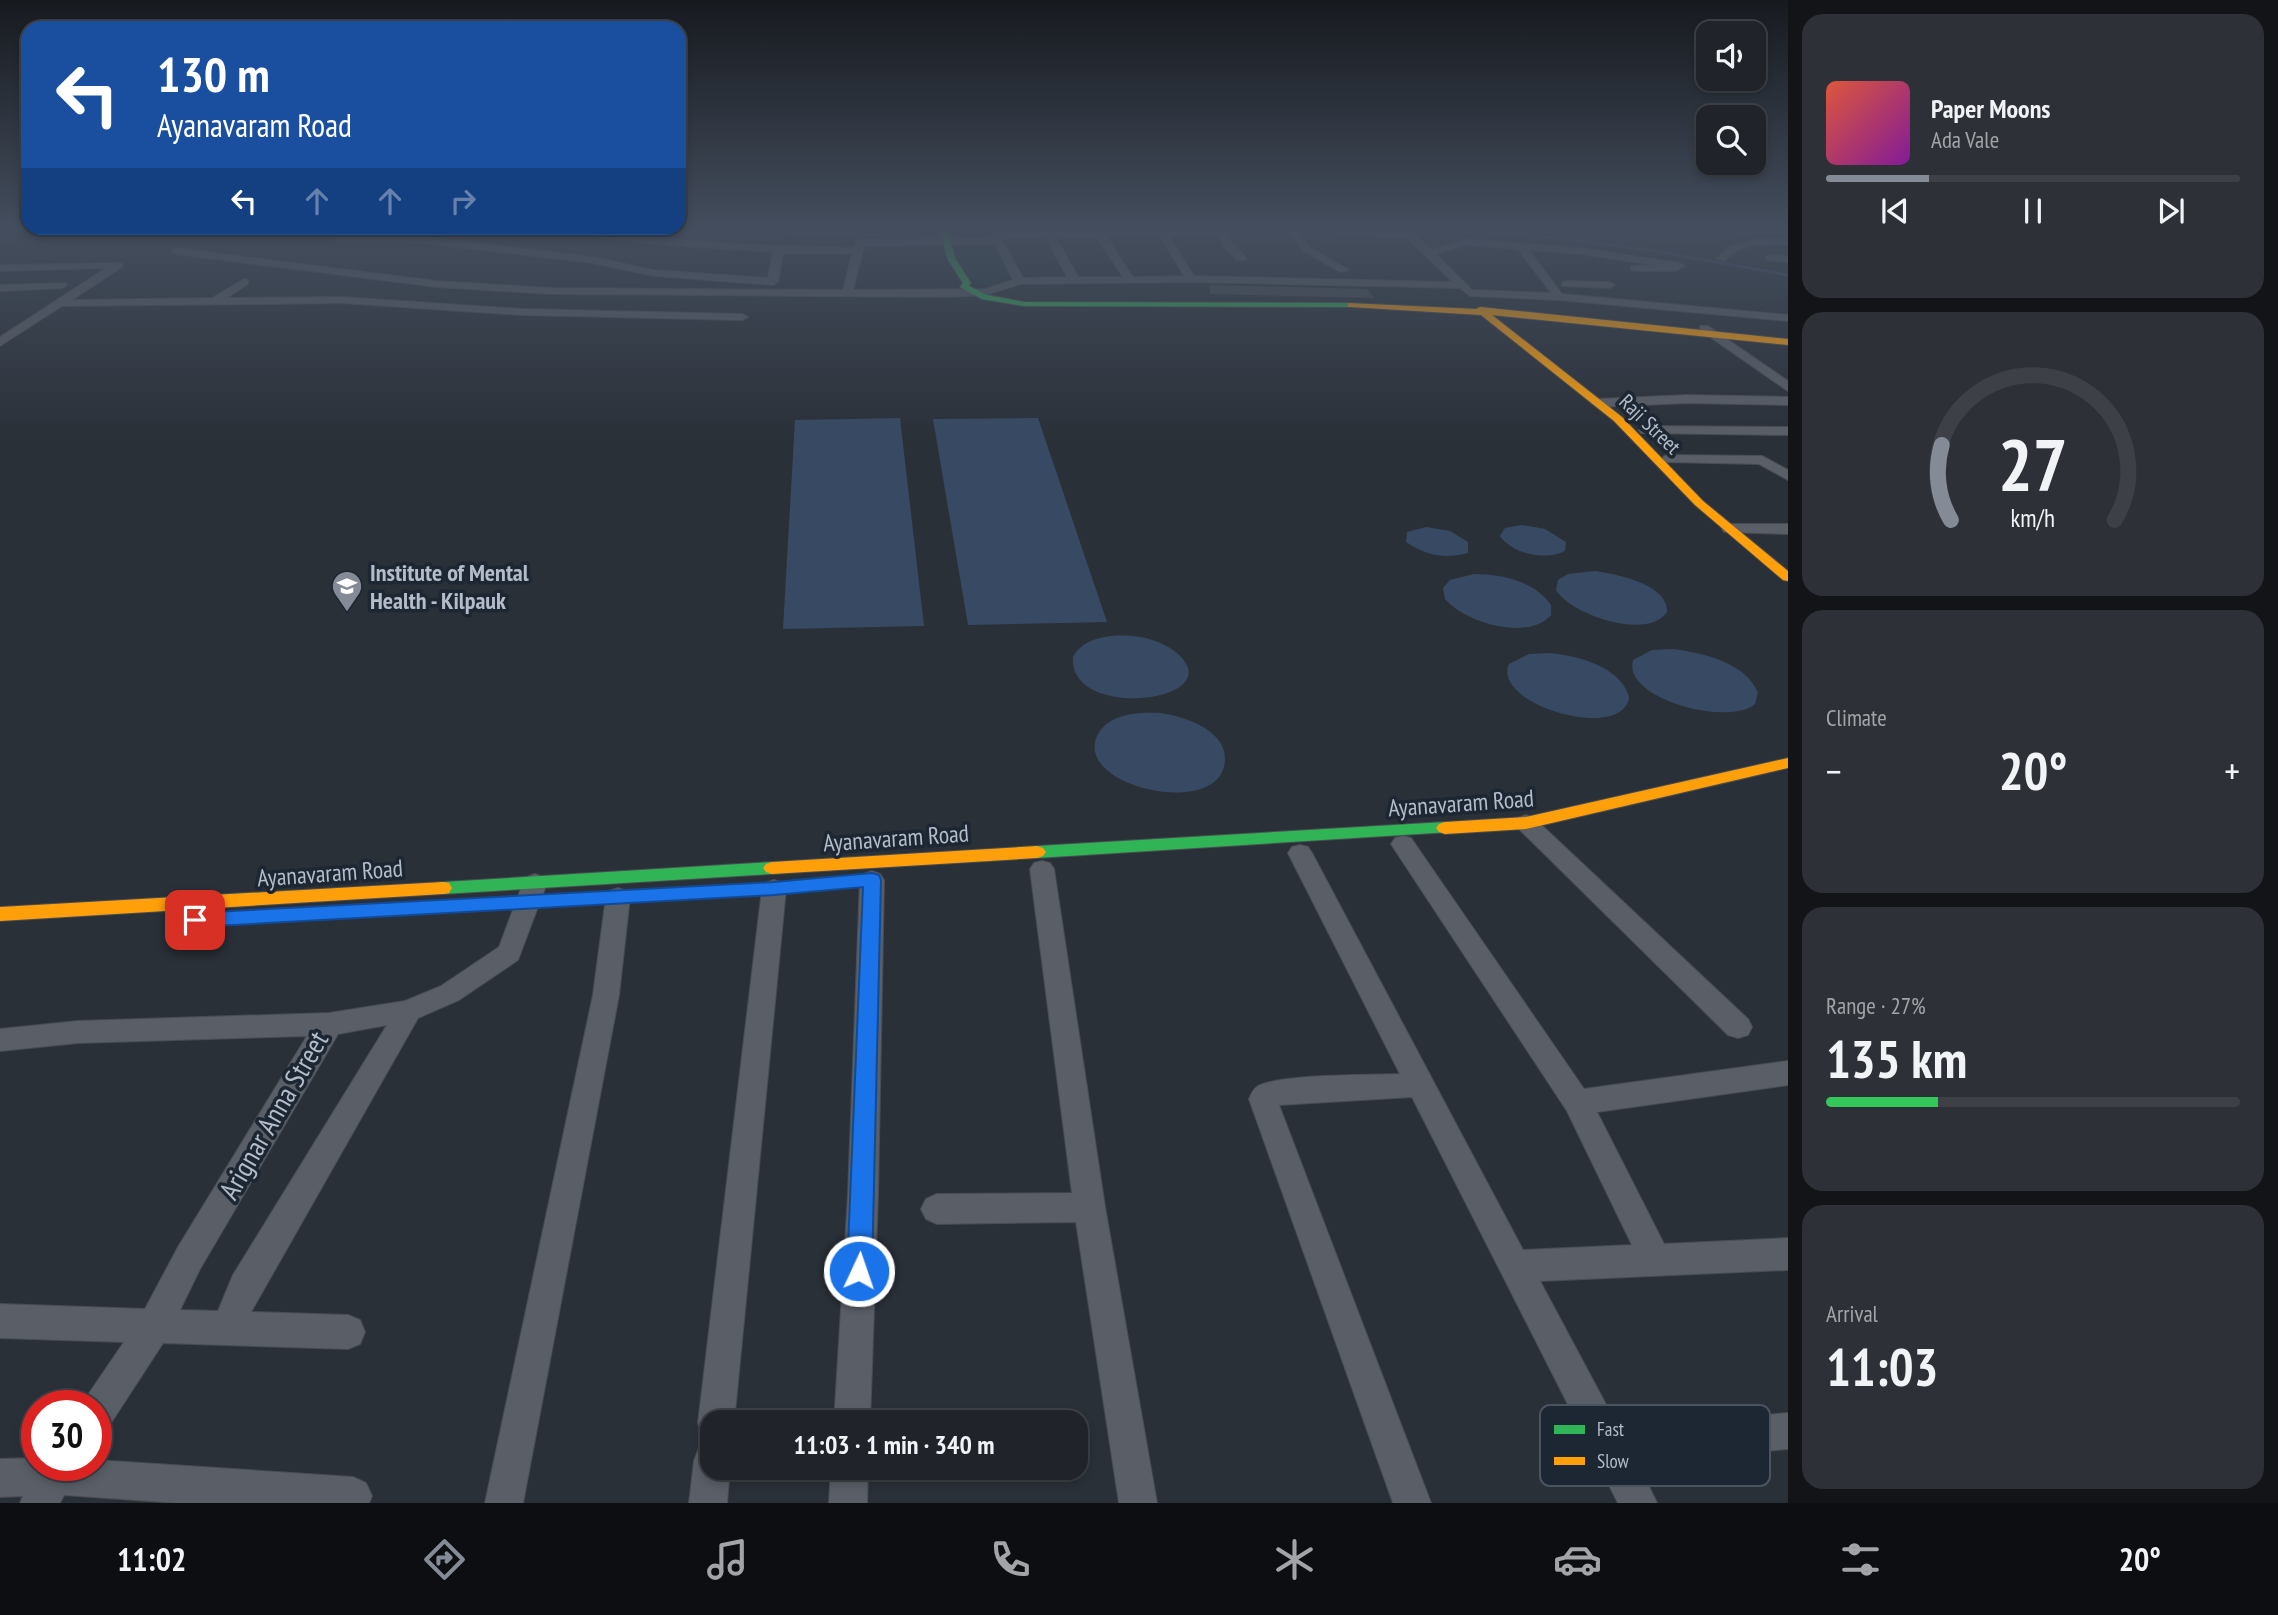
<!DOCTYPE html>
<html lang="en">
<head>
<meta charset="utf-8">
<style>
  body { margin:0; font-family:"PT Sans Narrow",sans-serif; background:#2d3036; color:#f1f3f6; height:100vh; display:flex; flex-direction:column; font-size:26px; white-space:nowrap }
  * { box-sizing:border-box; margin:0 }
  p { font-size:23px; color:#a2a4a8 }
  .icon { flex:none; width:38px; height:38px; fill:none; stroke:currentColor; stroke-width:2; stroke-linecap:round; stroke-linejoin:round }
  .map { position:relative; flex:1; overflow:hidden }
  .details { display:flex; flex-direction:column; gap:14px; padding:14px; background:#121417; width:490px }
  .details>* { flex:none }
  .banner { position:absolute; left:21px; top:21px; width:665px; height:214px; border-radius:21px; box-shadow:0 4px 10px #0003,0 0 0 2px #3d4147; background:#1a4fa0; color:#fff; overflow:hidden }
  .tools { position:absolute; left:1696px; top:21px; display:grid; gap:14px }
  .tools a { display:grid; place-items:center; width:70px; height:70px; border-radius:14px; background:#20242a; box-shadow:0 4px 10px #0003,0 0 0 2px #3d4147; font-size:35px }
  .speed { position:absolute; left:21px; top:1390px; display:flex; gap:14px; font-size:35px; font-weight:700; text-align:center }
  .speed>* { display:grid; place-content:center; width:91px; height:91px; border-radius:50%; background:#20242a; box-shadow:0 4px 10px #0003,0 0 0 2px #3d4147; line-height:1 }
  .speed .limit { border:10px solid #d22; background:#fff; color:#111 }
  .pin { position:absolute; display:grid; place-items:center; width:60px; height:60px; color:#fff; margin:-30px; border-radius:14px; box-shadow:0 4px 10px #0006 }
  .me { position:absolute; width:77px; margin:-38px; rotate:3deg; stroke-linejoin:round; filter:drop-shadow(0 0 5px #0008) }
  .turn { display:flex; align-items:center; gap:24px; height:147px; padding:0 21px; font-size:32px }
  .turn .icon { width:91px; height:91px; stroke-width:2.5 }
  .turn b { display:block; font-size:49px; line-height:60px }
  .lanes { display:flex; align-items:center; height:66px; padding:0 21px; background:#0003; justify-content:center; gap:35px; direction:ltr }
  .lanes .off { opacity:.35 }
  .big { font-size:52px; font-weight:700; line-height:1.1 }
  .details .tile { flex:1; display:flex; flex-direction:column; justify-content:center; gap:10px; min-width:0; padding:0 24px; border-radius:21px; background:#2d3036 }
  .details .dial { align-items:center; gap:0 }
  .dial svg { height:182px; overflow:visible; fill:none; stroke:#3d4147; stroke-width:7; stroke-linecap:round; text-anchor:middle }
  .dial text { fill:#f1f3f6; stroke:none }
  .song { display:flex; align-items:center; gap:21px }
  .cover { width:84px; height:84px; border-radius:10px; background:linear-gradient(135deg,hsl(10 70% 55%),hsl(290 70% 35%)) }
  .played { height:7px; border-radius:4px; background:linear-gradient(90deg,#848b96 25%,#3d4147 25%) }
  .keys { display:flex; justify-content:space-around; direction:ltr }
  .heat { display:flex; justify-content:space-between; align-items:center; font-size:38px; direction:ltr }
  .charge { height:10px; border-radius:5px; background:linear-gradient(90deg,#34c759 27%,#3d4147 0) }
  .trip { position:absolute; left:700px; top:1410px; width:388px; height:70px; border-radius:21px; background:#20242a; box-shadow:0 4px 10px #0003,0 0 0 2px #3d4147; font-weight:700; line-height:70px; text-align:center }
  .dock { display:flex; height:112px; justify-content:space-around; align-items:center; background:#0d0e11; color:#a2a4a8 }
  .dock .icon { width:49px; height:49px }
  .dock .selected { color:#848b96 }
  .dock b { font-size:32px; color:#f1f3f6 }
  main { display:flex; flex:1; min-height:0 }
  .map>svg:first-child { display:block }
  .green { fill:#273a3e }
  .water { fill:#384963 }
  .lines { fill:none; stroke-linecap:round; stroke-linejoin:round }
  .stream { stroke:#384963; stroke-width:2.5 }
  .building { fill:#444950 }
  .street-casing { stroke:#484c53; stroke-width:2 }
  .fast-casing { stroke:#484c53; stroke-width:2 }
  .slow-casing { stroke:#484c53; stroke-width:2 }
  .street { fill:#5a5e66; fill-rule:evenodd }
  .fast { fill:#30b455; fill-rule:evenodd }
  .slow { fill:#ff9f0a; fill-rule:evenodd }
  .route { fill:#1a73e8; stroke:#114b97; stroke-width:2 }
  .labels { text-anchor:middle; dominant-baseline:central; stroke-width:7; stroke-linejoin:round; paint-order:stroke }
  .far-street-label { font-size:21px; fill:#b4bcc9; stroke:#1d2633 }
  .poi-label { font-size:24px; font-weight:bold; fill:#b4bcc9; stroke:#1d2633; text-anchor:start }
  .street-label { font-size:24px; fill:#b4bcc9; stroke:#1d2633 }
  .near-street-label { font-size:28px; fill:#b4bcc9; stroke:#1d2633 }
  .key { fill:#1d2633; stroke:#4a5360; stroke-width:2 }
  .key-label { font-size:19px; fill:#b4bcc9 }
</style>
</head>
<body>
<main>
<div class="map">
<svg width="1788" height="1503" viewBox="0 0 1788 1503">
  <rect width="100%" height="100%" fill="#2a3038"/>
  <polygon class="green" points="993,244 1011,275 988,288 968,276 951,246"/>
  <g class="water">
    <polygon points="900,418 924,626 783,629 795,420"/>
    <polygon points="1038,418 1107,622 968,625 933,419"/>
    <path d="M 1522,525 L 1545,529 L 1566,542 L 1565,551 C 1546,561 1512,554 1500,536 L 1505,528 Z"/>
    <path d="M 1426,527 L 1450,531 L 1468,542 L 1468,553 C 1444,559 1427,556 1406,542 L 1407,532 Z"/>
    <path d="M 1595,571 C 1616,574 1668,584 1667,612 C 1648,641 1571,615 1556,590 L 1558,580 L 1568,574 Z"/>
    <path d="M 1474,574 C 1501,574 1535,581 1551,605 L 1551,615 C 1528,642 1464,622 1445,599 L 1443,588 L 1450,580 Z"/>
    <path d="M 1111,636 C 1134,634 1160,638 1178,654 C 1231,702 1068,722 1073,657 C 1081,642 1096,638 1111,636 Z"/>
    <path d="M 1673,649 C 1703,653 1745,662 1758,693 L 1755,704 C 1729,727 1622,699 1633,660 L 1652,650 Z"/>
    <path d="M 1550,653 C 1578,656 1620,666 1629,697 C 1624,743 1491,705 1509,664 L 1529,654 Z"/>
    <path d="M 1160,713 C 1183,716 1225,729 1225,759 C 1224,823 1063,785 1100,731 C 1113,713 1140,712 1160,713 Z"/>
  </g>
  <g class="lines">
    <g class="stream">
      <polyline points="671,228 970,238 972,228"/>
      <polyline points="1423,228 1547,237 1649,250 1788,275"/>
    </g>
  </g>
  <polygon class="building" points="1210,285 1367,289 1374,298 1210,294"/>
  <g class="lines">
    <g class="street-casing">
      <g id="street">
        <path d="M 344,228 L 354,228 L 347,237 L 425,237 L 593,257 L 654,270 L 768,278 L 773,252 L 652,244 L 525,228 L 556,228 L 734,244 L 854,248 L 857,241 L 860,240 L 992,238 L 990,235 L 995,232 L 1043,232 L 1042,228 L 1051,228 L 1053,231 L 1093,231 L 1092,228 L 1102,231 L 1229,228 L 1231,243 L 1245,256 L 1245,260 L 1237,260 L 1221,244 L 1221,235 L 1169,236 L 1194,276 L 1453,282 L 1407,238 L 1346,235 L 1341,232 L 1346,229 L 1401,232 L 1398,228 L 1408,228 L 1431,250 L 1465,239 L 1581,248 L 1680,263 L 1685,266 L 1675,271 L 1635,271 L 1631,270 L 1631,266 L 1653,265 L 1581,254 L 1529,250 L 1562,294 L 1788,315 L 1788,321 L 1559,300 L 1470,296 L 1460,288 L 1191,282 L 1020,284 L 986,295 L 947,297 L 551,294 L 437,287 L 175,254 L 170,251 L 175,248 L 437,281 L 551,288 L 843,290 L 852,254 L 783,253 L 778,282 L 773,285 L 654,276 L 593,263 L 425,243 L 336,242 L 334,240 ZM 1106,236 L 1160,236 L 1184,276 L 1133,277 ZM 1046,237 L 1067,277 L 1023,278 L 1001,238 ZM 1056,237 L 1097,237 L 1123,277 L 1078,277 ZM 995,244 L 1013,280 L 985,289 L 853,290 L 864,246 ZM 1466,245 L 1518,249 L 1551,293 L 1472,290 L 1436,254 Z"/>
        <polygon points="1286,228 1295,228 1309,247 1349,270 1340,272 1303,251"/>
        <polygon points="1682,228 1782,228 1783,230 1778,233 1686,231"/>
        <path d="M 1760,239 L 1788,239 L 1788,245 C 1765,245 1740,241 1725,261 L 1716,259 L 1730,246 Z"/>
        <polygon points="1770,255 1788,256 1788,262 1766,260 1766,256"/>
        <polygon points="122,263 122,267 72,300 212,298 244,279 248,280 248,284 227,298 342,297 523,309 742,314 748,317 742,320 523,315 342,303 62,306 0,346 0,337 106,268 0,271 0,265"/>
        <polygon points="1566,281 1610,282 1615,285 1610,288 1562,286 1562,282"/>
        <polygon points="66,283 67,285 62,288 0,291 0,285"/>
        <polygon points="1700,326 1708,326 1788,381 1788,391 1700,330"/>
        <polygon points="1687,395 1788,397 1788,405 1687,403 1598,407 1591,403 1598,399"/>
        <polygon points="1646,426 1788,427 1788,435 1641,433 1639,430"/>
        <polygon points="1669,455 1762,456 1788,470 1788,480 1759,464 1664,462 1662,459 1664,456"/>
        <polygon points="1730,524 1788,524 1788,534 1724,532 1722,529 1724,526"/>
        <polygon points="1526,815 1534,818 1748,1019 1752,1027 1748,1035 1738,1038 1728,1035 1518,828 1515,823 1518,818"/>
        <path d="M 1403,836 L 1411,838 L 1584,1089 L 1788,1061 L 1788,1085 L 1597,1112 L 1664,1244 L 1788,1238 L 1788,1270 L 1540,1281 L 1618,1427 L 1788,1413 L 1788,1449 L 1637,1462 L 1657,1503 L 1618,1503 L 1412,1097 L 1279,1105 L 1431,1503 L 1393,1503 L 1249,1099 C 1251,1094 1253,1089 1258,1086 C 1280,1074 1371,1075 1400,1074 L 1288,853 L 1292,847 L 1300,845 L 1308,847 L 1312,853 L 1523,1250 L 1632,1245 L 1567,1111 L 1391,844 L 1395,838 Z"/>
        <polygon points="1042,861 1050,863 1054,869 1105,1207 1157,1503 1119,1503 1076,1222 937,1224 926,1219 921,1209 926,1199 937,1194 1072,1193 1030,869 1034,863"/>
        <polygon points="872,871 880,874 884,880 878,1195 870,1423 834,1423 848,1195 860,880 864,874"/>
        <path d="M 535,874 L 543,877 L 547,883 L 518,960 L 459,1000 L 418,1018 L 251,1312 L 348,1315 L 360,1320 L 365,1332 L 360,1344 L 348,1349 L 163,1343 L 109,1426 L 96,1431 L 96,1405 L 81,1405 L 124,1342 L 0,1338 L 0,1304 L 145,1309 L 178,1247 L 307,1036 L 78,1043 L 0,1051 L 0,1029 L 78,1021 L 329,1013 L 405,1001 L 441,986 L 499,947 L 523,883 L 527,877 ZM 387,1025 L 233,1275 L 218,1311 L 180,1310 L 200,1269 L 338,1034 Z"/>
        <polygon points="774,880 783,883 786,889 734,1423 712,1423 712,1439 703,1436 698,1423 762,889 765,883"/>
        <polygon points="618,888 627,891 630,897 619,995 523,1503 485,1503 593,995 606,897 609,891"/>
        <polygon points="712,1443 712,1468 730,1468 727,1503 689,1503 694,1461 699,1448"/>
        <polygon points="37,1458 37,1465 96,1465 96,1460 353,1477 366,1483 372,1496 369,1503 178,1503 64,1495 60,1503 20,1503 23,1496 0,1497 0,1459"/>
        <polygon points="831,1468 868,1468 867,1503 829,1503"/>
      </g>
    </g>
    <g class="fast-casing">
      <g id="fast">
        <polygon points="939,228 946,228 956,260 971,283 969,286 987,295 1024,302 1351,303 1355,305 1351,307 1024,306 982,299 960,287 963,283 948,260"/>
        <polygon points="1445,822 1451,824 1454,828 1451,832 1037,858 1031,856 1028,852 1031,848 1037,846"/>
        <polygon points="772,862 778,864 781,868 778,872 772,874 443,894 437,893 434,888 437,883 443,882"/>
      </g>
    </g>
    <g class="slow-casing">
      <g id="slow">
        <polygon points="1348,303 1476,309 1480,307 1788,339 1788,345 1492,315 1622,417 1703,501 1788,571 1788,581 1783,580 1695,505 1614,421 1481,315 1351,307 1348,307"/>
        <polygon points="1788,758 1788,768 1526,829 1445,834 1439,832 1436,828 1439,824 1445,822 1526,817"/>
        <polygon points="1037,846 1043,848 1046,852 1043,856 1037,858 772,874 766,872 763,868 766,864 772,862"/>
        <polygon points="443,882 449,883 452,888 449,893 443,894 0,921 0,907"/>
      </g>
    </g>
    <use href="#street" class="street"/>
    <use href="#fast" class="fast"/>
    <use href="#slow" class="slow"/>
  </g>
  <linearGradient id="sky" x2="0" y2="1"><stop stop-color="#171a1f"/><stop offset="0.52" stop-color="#444e5e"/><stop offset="1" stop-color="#444e5e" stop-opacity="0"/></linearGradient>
  <rect width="1788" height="439" fill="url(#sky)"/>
  <polygon class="route" points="872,873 879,875 881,880 872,1271 868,1279 859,1283 851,1279 847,1271 863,887 774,895 195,927 188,925 185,920 188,915 195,913 774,882"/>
  <defs>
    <g id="university-pin" transform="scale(1.575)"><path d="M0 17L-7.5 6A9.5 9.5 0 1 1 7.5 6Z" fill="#848b96" stroke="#1d2633"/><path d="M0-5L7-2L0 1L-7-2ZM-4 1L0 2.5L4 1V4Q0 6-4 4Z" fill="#fff"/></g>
  </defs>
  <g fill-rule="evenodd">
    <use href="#university-pin" x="347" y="586"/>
  </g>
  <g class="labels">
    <g class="far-street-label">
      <text transform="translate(1650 424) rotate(44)">Raji Street</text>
    </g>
    <g class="poi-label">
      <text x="370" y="572">Institute of Mental<tspan x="370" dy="28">Health - Kilpauk</tspan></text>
    </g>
    <g class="street-label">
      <text transform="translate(1461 803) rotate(-4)">Ayanavaram Road</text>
      <text transform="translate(896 838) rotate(-4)">Ayanavaram Road</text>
      <text transform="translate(330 873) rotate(-4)">Ayanavaram Road</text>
    </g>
    <g class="near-street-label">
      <text transform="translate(273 1115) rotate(-60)">Arignar Anna Street</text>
    </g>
  </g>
  <rect x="1540" y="1405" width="230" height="81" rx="10" class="key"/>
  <rect x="1554" y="1425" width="31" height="9" fill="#30b455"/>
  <rect x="1554" y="1457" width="31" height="8" fill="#ff9f0a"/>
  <g class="key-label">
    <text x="1597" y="1436">Fast</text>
    <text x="1597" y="1468">Slow</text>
  </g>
</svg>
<div class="tools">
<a><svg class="icon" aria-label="sound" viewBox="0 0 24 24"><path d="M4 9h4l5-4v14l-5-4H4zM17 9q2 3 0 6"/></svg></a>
<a><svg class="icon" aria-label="search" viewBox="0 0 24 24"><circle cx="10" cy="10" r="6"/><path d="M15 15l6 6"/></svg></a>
</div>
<div class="speed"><div class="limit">30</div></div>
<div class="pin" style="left:195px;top:920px;background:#d93025"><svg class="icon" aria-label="arrive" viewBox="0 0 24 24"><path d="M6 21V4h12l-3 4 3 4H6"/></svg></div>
<svg class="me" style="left:859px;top:1271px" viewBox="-20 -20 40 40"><circle r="17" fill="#1a73e8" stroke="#fff" stroke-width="3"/><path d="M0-11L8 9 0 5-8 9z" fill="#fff"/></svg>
<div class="trip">11:03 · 1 min · 340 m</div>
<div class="banner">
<div class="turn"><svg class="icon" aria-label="left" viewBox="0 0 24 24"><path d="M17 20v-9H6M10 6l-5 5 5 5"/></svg><div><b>130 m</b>Ayanavaram Road</div></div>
<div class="lanes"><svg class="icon" aria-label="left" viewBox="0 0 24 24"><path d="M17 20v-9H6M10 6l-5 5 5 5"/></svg><svg class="icon off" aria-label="ahead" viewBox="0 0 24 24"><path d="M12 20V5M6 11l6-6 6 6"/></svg><svg class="icon off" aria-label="ahead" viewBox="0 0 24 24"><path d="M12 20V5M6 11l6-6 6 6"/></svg><svg class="icon off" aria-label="right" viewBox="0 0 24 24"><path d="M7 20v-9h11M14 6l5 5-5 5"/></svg></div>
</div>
</div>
<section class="details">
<div class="tile">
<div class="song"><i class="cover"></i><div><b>Paper Moons</b><p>Ada Vale</p></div></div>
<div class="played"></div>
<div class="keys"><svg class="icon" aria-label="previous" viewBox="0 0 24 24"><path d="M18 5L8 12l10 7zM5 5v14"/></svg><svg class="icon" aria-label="pause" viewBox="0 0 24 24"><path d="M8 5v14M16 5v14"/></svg><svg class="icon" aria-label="next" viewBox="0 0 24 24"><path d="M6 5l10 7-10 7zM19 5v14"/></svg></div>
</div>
<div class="tile dial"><svg viewBox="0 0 100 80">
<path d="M14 69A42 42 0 1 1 86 69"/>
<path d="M14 69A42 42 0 0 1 10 36" stroke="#848b96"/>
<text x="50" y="56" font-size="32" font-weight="700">27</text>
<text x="50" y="72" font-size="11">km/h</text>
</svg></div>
<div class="tile"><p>Climate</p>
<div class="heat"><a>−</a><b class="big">20°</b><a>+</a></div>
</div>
<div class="tile"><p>Range · 27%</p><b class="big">135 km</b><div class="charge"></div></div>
<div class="tile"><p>Arrival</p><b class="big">11:03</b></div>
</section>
</main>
<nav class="dock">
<b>11:02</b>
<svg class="icon selected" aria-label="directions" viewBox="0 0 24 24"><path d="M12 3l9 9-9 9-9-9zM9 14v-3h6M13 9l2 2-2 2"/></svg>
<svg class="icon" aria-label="music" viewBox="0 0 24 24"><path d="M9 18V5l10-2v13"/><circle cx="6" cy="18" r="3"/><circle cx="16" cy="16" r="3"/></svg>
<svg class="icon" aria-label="phone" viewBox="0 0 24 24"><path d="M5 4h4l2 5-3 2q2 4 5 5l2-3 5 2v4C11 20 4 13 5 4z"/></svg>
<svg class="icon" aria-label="climate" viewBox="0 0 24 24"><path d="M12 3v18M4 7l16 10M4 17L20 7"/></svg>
<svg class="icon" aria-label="car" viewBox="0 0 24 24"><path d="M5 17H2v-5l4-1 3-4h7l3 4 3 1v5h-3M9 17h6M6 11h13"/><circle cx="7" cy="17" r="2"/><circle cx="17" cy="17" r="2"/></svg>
<svg class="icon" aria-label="filters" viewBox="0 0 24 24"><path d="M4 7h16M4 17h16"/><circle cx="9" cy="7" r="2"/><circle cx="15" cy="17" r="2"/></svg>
<b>20°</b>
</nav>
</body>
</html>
